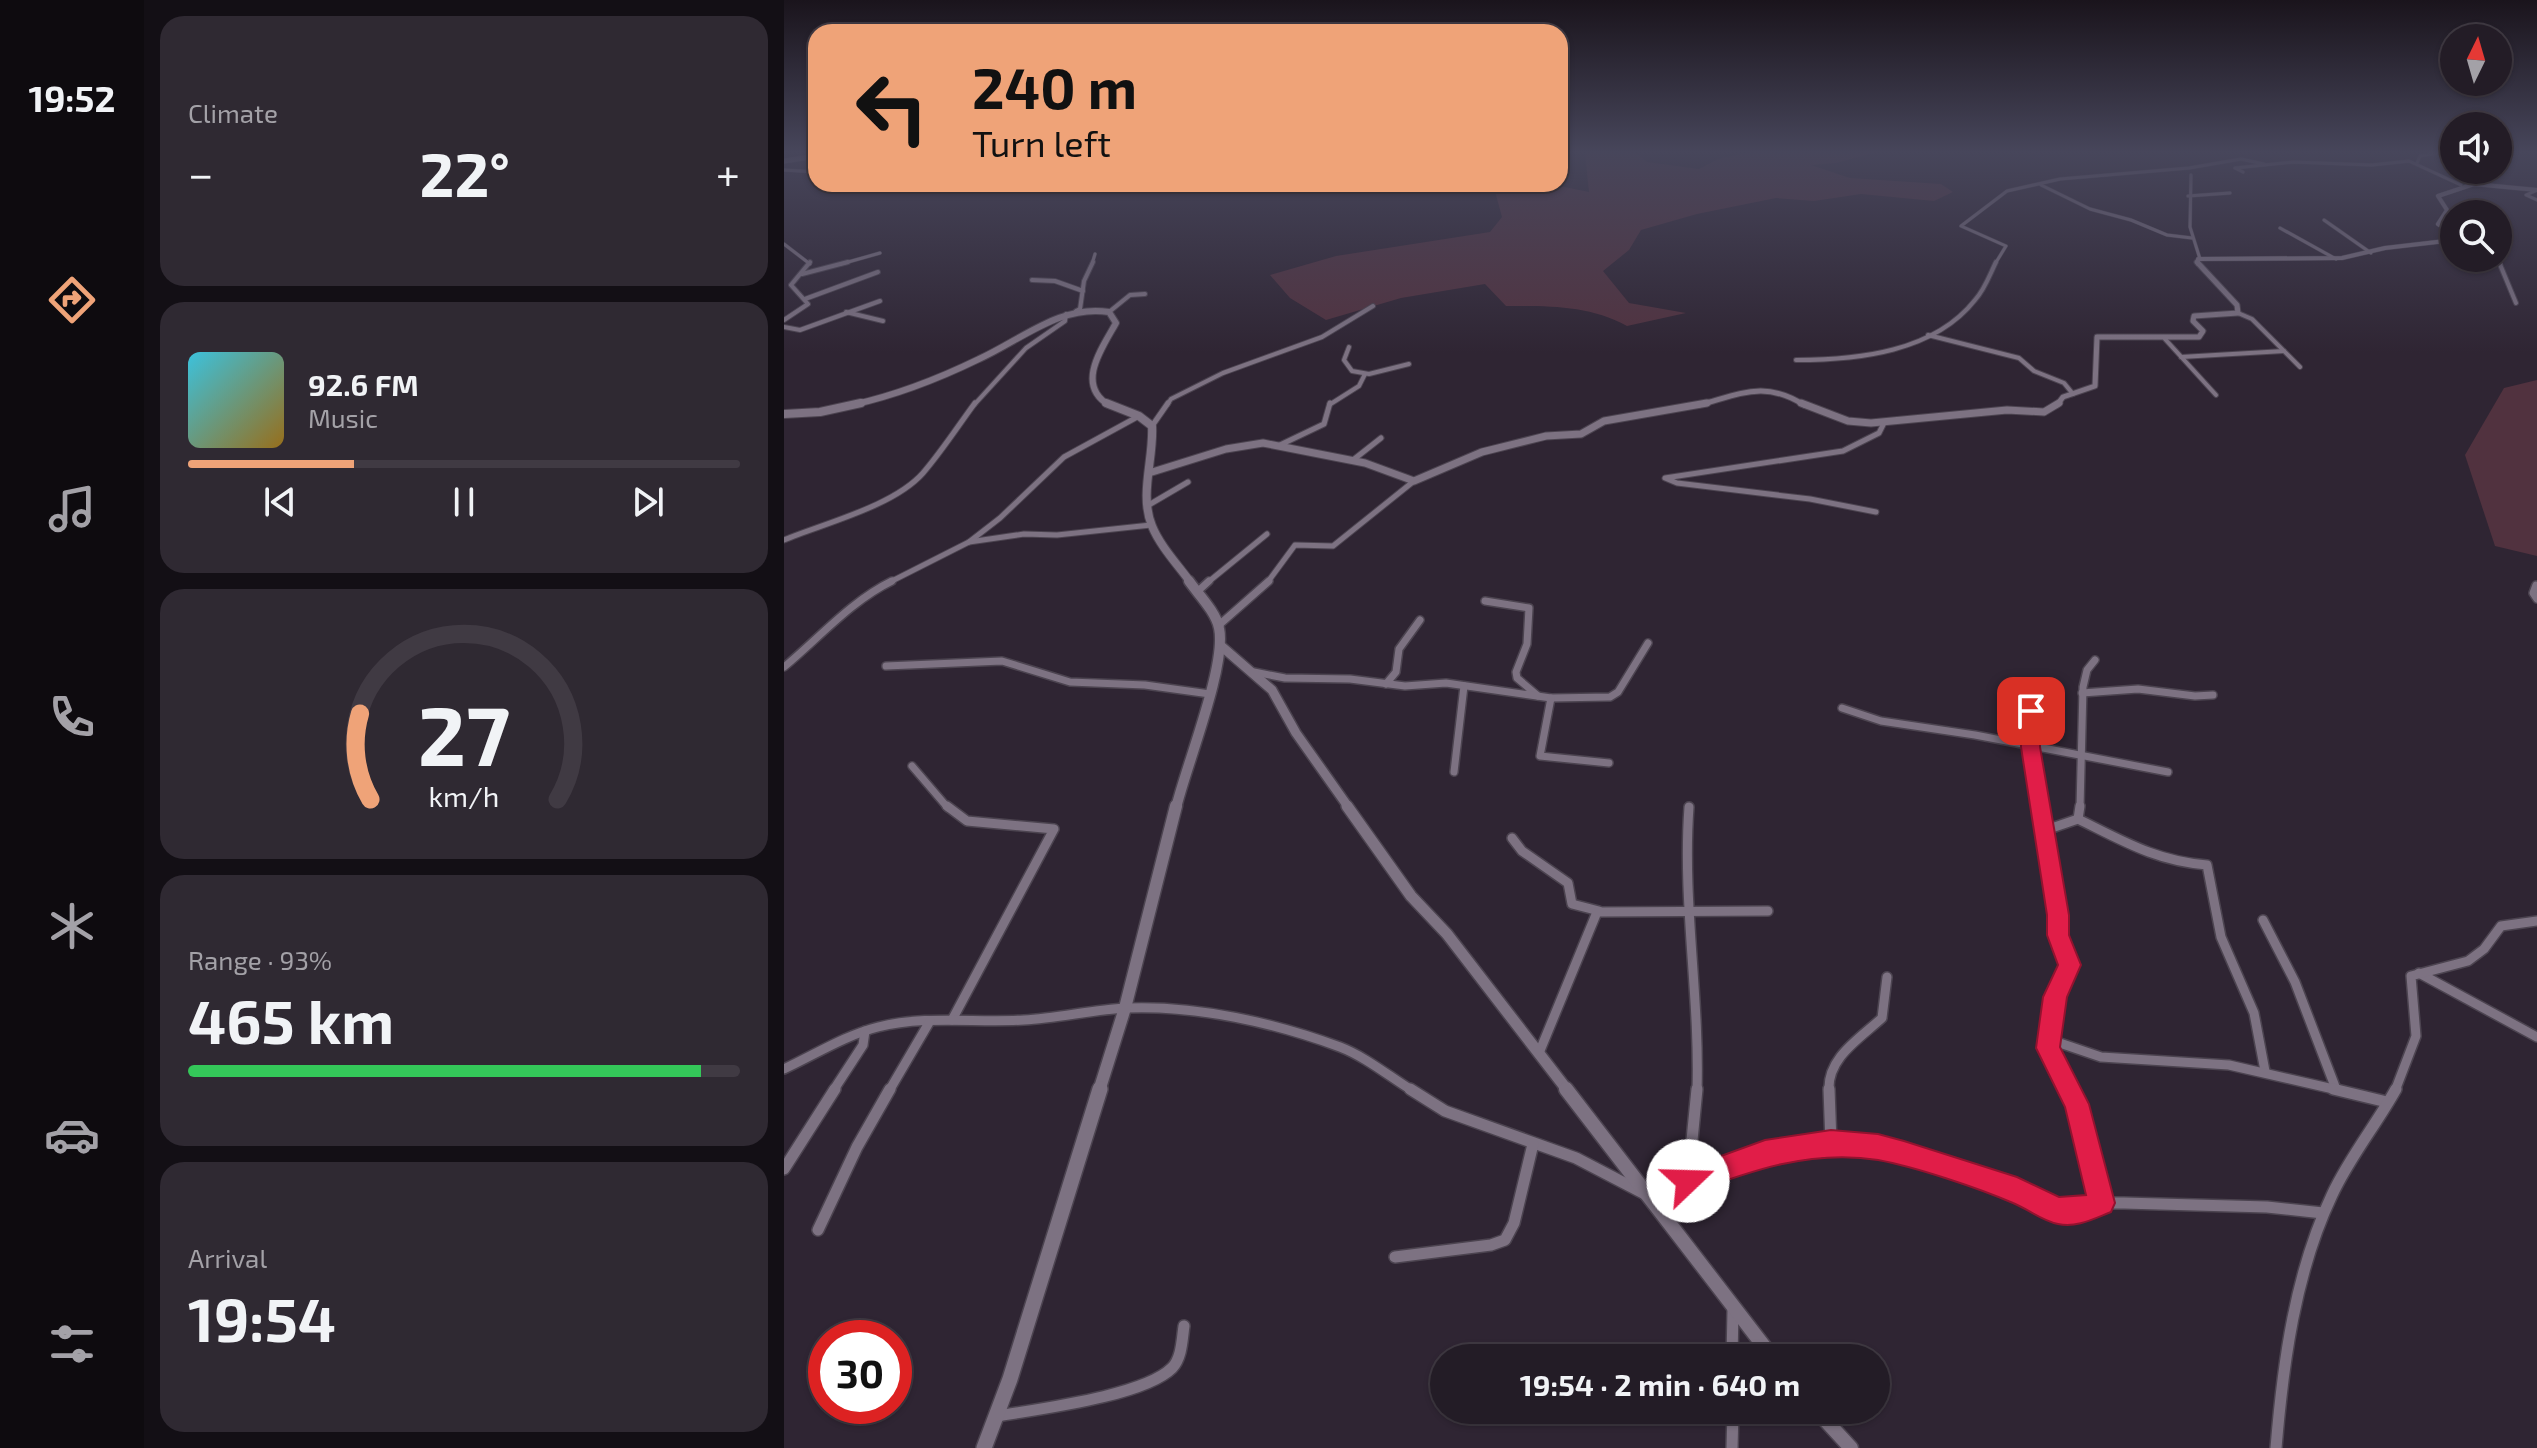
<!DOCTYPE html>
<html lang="en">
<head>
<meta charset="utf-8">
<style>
  body { margin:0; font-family:"Exo 2",sans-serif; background:#2f2932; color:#f1f3f6; height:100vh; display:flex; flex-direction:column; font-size:30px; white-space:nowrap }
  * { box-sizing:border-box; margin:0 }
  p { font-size:26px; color:#a3a1a7 }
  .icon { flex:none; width:44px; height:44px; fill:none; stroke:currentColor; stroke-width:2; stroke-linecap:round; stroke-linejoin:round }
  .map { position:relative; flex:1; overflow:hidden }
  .sheet { display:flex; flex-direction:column; gap:16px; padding:16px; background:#130f15; width:640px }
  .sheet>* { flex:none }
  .top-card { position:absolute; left:24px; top:24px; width:760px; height:168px; border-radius:24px; box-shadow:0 2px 6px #0004,0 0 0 2px #403a43; background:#efa378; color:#111; overflow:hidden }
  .needle { width:52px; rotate:5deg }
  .fabs { position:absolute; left:1656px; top:24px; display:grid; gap:16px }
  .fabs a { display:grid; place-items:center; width:72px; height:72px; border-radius:50%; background:#231c26; box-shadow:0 2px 6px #0004,0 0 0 2px #403a43; font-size:40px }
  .speed { position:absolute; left:24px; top:1320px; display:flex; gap:16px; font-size:40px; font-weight:700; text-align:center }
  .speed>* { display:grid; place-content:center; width:104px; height:104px; border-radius:50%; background:#231c26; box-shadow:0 2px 6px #0004,0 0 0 2px #403a43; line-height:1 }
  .speed .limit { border:12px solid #d22; background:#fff; color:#111 }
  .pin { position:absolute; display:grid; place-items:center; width:68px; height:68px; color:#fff; margin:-34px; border-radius:16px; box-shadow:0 4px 12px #0006 }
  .me { position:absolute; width:88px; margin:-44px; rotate:69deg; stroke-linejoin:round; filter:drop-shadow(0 0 6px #0008) }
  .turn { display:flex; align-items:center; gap:28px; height:168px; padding:0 32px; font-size:36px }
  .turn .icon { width:104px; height:104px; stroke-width:2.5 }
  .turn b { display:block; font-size:56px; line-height:68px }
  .big { font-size:60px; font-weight:700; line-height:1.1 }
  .sheet .widget { flex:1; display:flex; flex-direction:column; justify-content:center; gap:12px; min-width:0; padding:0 28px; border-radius:24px; background:#2f2932 }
  .sheet .dial { align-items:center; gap:0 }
  .dial svg { height:208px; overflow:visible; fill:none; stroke:#403a43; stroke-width:7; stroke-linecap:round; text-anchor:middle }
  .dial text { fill:#f1f3f6; stroke:none }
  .song { display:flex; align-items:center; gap:24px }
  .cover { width:96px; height:96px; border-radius:12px; background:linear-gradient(135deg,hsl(190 70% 55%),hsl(40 70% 35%)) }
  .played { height:8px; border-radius:4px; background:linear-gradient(90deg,#efa378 30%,#403a43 30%) }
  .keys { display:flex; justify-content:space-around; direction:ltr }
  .heat { display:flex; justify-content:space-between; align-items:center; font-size:44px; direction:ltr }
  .charge { height:12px; border-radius:6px; background:linear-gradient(90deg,#34c759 93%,#403a43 0) }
  .trip { position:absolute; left:646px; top:1344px; width:460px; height:80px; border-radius:40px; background:#231c26; box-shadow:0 2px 6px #0004,0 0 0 2px #403a43; font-weight:700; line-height:80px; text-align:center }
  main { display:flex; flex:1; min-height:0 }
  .dock { display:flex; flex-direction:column; width:144px; justify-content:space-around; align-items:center; background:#0e0b0f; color:#a3a1a7 }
  .dock .icon { width:56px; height:56px }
  .dock .current { color:#efa378 }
  .dock b { font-size:36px; color:#f1f3f6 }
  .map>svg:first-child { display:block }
  .green { fill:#51323f }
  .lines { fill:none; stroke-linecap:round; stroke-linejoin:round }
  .minor-far5-casing { stroke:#4c4450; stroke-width:4 }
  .minor-far4-casing { stroke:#4c4450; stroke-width:6 }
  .minor-far3-casing { stroke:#4c4450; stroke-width:7 }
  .minor-far2-casing { stroke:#4c4450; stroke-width:10 }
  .minor-far1-casing { stroke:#4c4450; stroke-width:12 }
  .minor-casing { stroke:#4c4450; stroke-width:14 }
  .tertiary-far5-casing { stroke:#4c4450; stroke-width:5 }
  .tertiary-far4-casing { stroke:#4c4450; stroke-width:7 }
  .tertiary-far3-casing { stroke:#4c4450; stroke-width:9 }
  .tertiary-far2-casing { stroke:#4c4450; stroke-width:12 }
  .tertiary-far1-casing { stroke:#4c4450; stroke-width:14 }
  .tertiary-casing { stroke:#4c4450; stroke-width:17 }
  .secondary-far5-casing { stroke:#4c4450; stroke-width:6 }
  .secondary-far4-casing { stroke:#4c4450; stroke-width:8 }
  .secondary-far3-casing { stroke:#4c4450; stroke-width:10 }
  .secondary-far2-casing { stroke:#4c4450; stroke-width:13 }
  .secondary-far1-casing { stroke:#4c4450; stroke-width:15 }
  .secondary-casing { stroke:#4c4450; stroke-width:18 }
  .minor-far5 { stroke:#7d7282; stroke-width:3 }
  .minor-far4 { stroke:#7d7282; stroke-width:4 }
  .minor-far3 { stroke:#7d7282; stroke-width:5 }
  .minor-far2 { stroke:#7d7282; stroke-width:7 }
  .minor-far1 { stroke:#7d7282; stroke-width:9 }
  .minor { stroke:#7d7282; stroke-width:11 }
  .tertiary-far5 { stroke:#7d7282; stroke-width:4 }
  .tertiary-far4 { stroke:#7d7282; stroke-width:5 }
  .tertiary-far3 { stroke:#7d7282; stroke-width:7 }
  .tertiary-far2 { stroke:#7d7282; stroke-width:9 }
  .tertiary-far1 { stroke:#7d7282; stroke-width:11 }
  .tertiary { stroke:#7d7282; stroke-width:14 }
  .secondary-far5 { stroke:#7d7282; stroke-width:5 }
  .secondary-far4 { stroke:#7d7282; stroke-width:6 }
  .secondary-far3 { stroke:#7d7282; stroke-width:8 }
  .secondary-far2 { stroke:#7d7282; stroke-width:10 }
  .secondary-far1 { stroke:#7d7282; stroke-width:12 }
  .secondary { stroke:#7d7282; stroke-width:15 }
  .route { fill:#e11d48; stroke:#92132f; stroke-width:2 }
</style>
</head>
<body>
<main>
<nav class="dock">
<b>19:52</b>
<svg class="icon current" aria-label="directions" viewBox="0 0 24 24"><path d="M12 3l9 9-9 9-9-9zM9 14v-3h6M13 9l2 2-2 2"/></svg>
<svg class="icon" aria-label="music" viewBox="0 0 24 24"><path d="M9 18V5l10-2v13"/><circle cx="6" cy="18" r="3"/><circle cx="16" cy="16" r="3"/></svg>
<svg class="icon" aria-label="phone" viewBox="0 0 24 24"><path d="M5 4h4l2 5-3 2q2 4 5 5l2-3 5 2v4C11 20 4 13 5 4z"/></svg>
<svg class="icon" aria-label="climate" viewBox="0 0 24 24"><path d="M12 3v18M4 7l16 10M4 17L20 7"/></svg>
<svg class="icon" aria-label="car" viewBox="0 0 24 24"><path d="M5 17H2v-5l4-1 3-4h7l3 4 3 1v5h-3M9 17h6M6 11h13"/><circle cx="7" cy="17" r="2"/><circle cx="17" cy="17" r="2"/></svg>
<svg class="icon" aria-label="filters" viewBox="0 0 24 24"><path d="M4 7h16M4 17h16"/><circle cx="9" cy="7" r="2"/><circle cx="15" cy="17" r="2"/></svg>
</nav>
<section class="sheet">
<div class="widget"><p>Climate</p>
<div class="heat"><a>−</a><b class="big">22°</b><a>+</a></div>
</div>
<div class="widget">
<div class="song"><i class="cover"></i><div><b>92.6 FM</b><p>Music</p></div></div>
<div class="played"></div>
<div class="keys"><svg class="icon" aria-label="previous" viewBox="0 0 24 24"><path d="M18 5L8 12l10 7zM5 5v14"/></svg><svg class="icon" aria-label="pause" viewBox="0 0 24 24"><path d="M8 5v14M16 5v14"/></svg><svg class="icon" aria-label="next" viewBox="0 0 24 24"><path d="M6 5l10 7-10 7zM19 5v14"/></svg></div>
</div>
<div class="widget dial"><svg viewBox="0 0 100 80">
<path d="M14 69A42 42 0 1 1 86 69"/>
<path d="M14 69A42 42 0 0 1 10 36" stroke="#efa378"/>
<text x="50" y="56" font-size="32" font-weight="700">27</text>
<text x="50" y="72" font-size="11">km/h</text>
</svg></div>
<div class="widget"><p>Range · 93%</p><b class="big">465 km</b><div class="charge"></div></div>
<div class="widget"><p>Arrival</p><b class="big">19:54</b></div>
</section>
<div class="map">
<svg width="1753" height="1448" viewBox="0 0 1753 1448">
  <rect width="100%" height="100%" fill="#2f2533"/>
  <g class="green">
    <path d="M 804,151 L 850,151 L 863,162 L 915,169 L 934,159 L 969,151 L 1097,151 L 1052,163 L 1027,165 L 1066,178 L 1157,184 L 1169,192 L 1150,201 L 1077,194 L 1030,201 L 992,198 L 913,214 L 857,230 L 845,250 L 819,271 L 845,303 L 902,313 L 843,326 C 805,305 764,306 722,306 L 701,284 L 617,298 L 542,320 L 506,298 L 486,275 L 552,256 L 706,232 L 718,217 L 709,184 L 766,184 L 805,192 L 801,153 Z"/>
    <polygon points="1753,380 1753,556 1711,546 1681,455 1720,388"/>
  </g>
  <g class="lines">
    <g class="minor-far5-casing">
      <g id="minor-far5">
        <polyline points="1633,163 1636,156 1662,151"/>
        <polyline points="0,170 32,172"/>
        <polyline points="1459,172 1451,168 1510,162 1588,165 1625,161 1677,185"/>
        <polyline points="1407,175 1406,227 1416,259"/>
        <polyline points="1257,185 1306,209 1347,220 1383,235 1408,238"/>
        <polyline points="1753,190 1742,195 1753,200"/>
        <polyline points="1404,196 1446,193"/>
        <polyline points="1540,220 1587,253"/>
        <polyline points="1496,228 1552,259"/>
        <polyline points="0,244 26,264"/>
        <polyline points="1711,258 1717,264"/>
        <polyline points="57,264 96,253"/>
        <polyline points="308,264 311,254"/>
        <polyline points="1211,264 1222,246 1177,226 1223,191 1276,179 1405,168 1457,159 1480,164"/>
      </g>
    </g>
    <g class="minor-far4-casing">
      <g id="minor-far4">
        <polyline points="1715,262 1732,303"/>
        <polyline points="18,274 64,262"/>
        <polyline points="248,280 271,281 299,291"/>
        <polyline points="21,299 94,272"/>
        <polyline points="292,311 296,309 300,281 309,262"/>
        <polyline points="62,312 99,321"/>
        <polyline points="325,312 346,295 361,294"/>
        <polyline points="1454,313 1468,319 1516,367"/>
        <polyline points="0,320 24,304 7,285 26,262"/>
        <polyline points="0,327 16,330 96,301"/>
        <polyline points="1144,335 1235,358 1250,371 1280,383 1289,394"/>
        <polyline points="1381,339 1432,395"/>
        <polyline points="565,347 560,360 568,371 585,374 625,364"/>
        <polyline points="1397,357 1500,351"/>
        <path d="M 1012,360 C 1074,360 1150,352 1191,300 C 1201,289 1206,274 1212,262"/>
        <polyline points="190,405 242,348 281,321 282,314"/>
        <polyline points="383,405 387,399 439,373 538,337 589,306"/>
        <polyline points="545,405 575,386 581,374"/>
      </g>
    </g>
    <g class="minor-far3-casing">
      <g id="minor-far3">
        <polyline points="368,426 384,403"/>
        <polyline points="496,445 540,424 546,403"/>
        <polyline points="569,460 597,438"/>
        <polyline points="363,506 404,482"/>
        <polyline points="1092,512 1026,499 893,483 881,478 1059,451 1095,433 1100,423"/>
        <path d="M 0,540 C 41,523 110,506 139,473 C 158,451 174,426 191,403"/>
        <polyline points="185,542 216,518 280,457 355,416"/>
        <polyline points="104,583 185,542 240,534 273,535 367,525"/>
        <polyline points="423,583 483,534"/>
        <polyline points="483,583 511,545 549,546 630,481"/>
      </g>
    </g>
    <g class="minor-far2-casing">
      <g id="minor-far2">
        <polyline points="1752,585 1749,593 1753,599"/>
        <polyline points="413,592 425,581"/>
        <polyline points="701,601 745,608 743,644 732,672 733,678 754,696"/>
        <polyline points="435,625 485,581"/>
        <polyline points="102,666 218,661 286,682 361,685 426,694"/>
        <path d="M 0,667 C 35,638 67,601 108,581"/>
        <polyline points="470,672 501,678 566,679 621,686 662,683 767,698 826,697 834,692 864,643"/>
        <polyline points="602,684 612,672 615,649 636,620"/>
        <polyline points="1298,693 1354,689 1411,696 1429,695"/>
        <polyline points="767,698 756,756 825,763"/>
        <polyline points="1058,708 1097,721 1191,735 1384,772"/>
        <polyline points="1247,711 1247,747 1257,808"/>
        <polyline points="128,766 164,808"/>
        <polyline points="670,772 680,686"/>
        <polyline points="1296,808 1299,687 1303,670 1311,660"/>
      </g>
    </g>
    <g class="minor-far1-casing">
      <g id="minor-far1">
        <polyline points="163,806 183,821 270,829 168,1020"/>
        <polyline points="1256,806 1276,945 1285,965 1271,997 1264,1048 1286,1091"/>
        <path d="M 905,807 C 898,902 916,996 913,1091"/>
        <path d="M 1294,819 C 1339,841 1372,861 1423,865 L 1437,937 L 1470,1013 L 1481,1071"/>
        <polyline points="1259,831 1294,819 1296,806"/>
        <polyline points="728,838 738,851 784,883 788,904 815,911"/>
        <polyline points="1479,920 1511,982 1552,1089"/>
        <polyline points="1635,973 1753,1037"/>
        <polyline points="1264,1039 1317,1057 1445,1065 1558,1091"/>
        <polyline points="755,1053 813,912 984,911"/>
        <path d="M 0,1069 C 30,1055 62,1035 94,1027 C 141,1015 192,1023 240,1020 C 274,1018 308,1010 342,1008 C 413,1005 491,1023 556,1047 C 582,1057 606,1077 629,1091"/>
        <polyline points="49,1091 79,1045 81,1031"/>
        <polyline points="105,1091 146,1021"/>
        <path d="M 1045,1091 C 1043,1058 1075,1039 1098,1018 L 1103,977"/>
        <polyline points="1611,1091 1632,1036 1627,976 1684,961 1700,949 1717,926 1753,921"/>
      </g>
    </g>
    <g class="minor-casing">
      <g id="minor">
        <polyline points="626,1089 661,1111 792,1158 865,1196 981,1153 1047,1143 1094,1147 1120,1154 1233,1190 1273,1210 1295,1211 1317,1203 1340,1203 1483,1207 1539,1213"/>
        <polyline points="1045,1089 1047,1143"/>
        <polyline points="1285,1089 1293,1104 1317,1203"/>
        <polyline points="1549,1089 1603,1102"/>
        <polyline points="0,1169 51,1089"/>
        <polyline points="904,1181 913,1089"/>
        <polyline points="34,1230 73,1147 106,1089"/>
        <polyline points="611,1257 707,1245 721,1240 730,1223 749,1144"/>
        <polyline points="948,1358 949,1310"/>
        <path d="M 214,1416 C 254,1409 360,1396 388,1368 C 398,1358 398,1339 400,1326"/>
        <polyline points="948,1448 949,1410"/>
        <path d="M 1492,1448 C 1499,1363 1511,1273 1548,1195 C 1565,1158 1592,1125 1612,1089"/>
      </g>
    </g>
    <g class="tertiary-far5-casing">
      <g id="tertiary-far5">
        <polyline points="1670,235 1654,224 1663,210 1654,196 1690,184 1753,190"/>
        <polyline points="1414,264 1414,259 1558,258 1601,248 1670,240"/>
      </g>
    </g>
    <g class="tertiary-far4-casing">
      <g id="tertiary-far4">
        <path d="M 915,405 C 957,394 981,380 1020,405"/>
        <polyline points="1273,405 1279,397 1311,386 1313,337 1415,337 1419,331 1409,321 1410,316 1454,313 1453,305 1413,262"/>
      </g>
    </g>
    <g class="tertiary-far3-casing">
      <g id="tertiary-far3">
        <polyline points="1017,403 1064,421 1087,423 1223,410 1260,412 1275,403"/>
        <polyline points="365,473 442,449 479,443 581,463 630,481 698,452 762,436 797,434 820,421 923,403"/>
      </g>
    </g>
    <g class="tertiary-far2-casing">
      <polyline id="tertiary-far2" points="436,645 488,690 512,733 565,808"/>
    </g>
    <g class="tertiary-far1-casing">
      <polyline id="tertiary-far1" points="563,806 627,896 663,934 784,1091"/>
    </g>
    <g class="tertiary-casing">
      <g id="tertiary">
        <polyline points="782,1089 989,1358"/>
        <polyline points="1032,1410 1067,1448"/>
      </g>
    </g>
    <g class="secondary-far5-casing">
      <polyline id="secondary-far5" points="0,161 32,156"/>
    </g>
    <g class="secondary-far4-casing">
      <path id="secondary-far4" d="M 68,405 C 113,395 154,379 195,359 C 237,340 277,304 325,312 L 332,323 C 318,348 291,385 325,405"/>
    </g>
    <g class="secondary-far3-casing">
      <g id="secondary-far3">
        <path d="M 322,403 L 355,416 L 368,426 C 370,458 355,495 368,526 C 376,546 394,565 407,583"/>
        <polyline points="0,414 36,412 77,403"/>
      </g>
    </g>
    <g class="secondary-far2-casing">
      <path id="secondary-far2" d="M 392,808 C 402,766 443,665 435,628 C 432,612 414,594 405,581"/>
    </g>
    <g class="secondary-far1-casing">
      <polyline id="secondary-far1" points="315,1091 341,1008 392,806"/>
    </g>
    <g class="secondary-casing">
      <polyline id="secondary" points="200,1448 226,1379 316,1089"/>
    </g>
    <use href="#minor-far5" class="minor-far5"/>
    <use href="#minor-far4" class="minor-far4"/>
    <use href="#minor-far3" class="minor-far3"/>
    <use href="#minor-far2" class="minor-far2"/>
    <use href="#minor-far1" class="minor-far1"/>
    <use href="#minor" class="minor"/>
    <use href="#tertiary-far5" class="tertiary-far5"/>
    <use href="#tertiary-far4" class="tertiary-far4"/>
    <use href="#tertiary-far3" class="tertiary-far3"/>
    <use href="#tertiary-far2" class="tertiary-far2"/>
    <use href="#tertiary-far1" class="tertiary-far1"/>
    <use href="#tertiary" class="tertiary"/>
    <use href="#secondary-far5" class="secondary-far5"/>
    <use href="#secondary-far4" class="secondary-far4"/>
    <use href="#secondary-far3" class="secondary-far3"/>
    <use href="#secondary-far2" class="secondary-far2"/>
    <use href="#secondary-far1" class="secondary-far1"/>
    <use href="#secondary" class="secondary"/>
  </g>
  <linearGradient id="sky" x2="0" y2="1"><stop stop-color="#1a141c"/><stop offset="0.43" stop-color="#47465b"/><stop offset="1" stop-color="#47465b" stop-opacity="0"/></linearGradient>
  <rect width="1753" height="353" fill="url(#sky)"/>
  <path class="route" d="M 1247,704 L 1256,711 L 1256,747 L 1285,915 L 1285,935 L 1297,965 L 1283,997 L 1276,1047 L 1305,1104 L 1331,1203 L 1327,1212 C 1309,1219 1293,1228 1274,1224 C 1258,1221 1244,1209 1229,1203 C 1194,1188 1132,1167 1094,1160 C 1027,1149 966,1171 904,1194 L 894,1191 L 890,1181 L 894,1172 L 904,1168 L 981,1140 L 1047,1130 L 1094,1134 L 1120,1141 L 1233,1177 L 1275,1197 L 1302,1195 L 1281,1107 L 1252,1048 L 1259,997 L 1274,965 L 1263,935 L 1263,915 L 1237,747 L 1238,711 Z"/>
</svg>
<div class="fabs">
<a><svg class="needle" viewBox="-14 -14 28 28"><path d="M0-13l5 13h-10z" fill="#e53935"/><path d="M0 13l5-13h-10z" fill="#a3a1a7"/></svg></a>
<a><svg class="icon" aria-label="sound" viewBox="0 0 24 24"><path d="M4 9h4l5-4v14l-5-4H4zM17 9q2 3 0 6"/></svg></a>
<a><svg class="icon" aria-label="search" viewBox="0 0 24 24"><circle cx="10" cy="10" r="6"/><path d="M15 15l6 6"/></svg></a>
</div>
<div class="speed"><div class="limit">30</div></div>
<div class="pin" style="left:1247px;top:711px;background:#d93025"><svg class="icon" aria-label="arrive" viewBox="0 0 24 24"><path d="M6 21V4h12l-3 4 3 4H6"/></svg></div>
<svg class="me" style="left:904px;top:1181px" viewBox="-20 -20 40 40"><circle r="19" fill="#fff"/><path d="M0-13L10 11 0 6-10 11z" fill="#e11d48"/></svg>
<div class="trip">19:54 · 2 min · 640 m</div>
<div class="top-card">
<div class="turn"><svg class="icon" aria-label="left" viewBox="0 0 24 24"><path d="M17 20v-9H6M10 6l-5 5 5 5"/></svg><div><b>240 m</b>Turn left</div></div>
</div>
</div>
</main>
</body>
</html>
